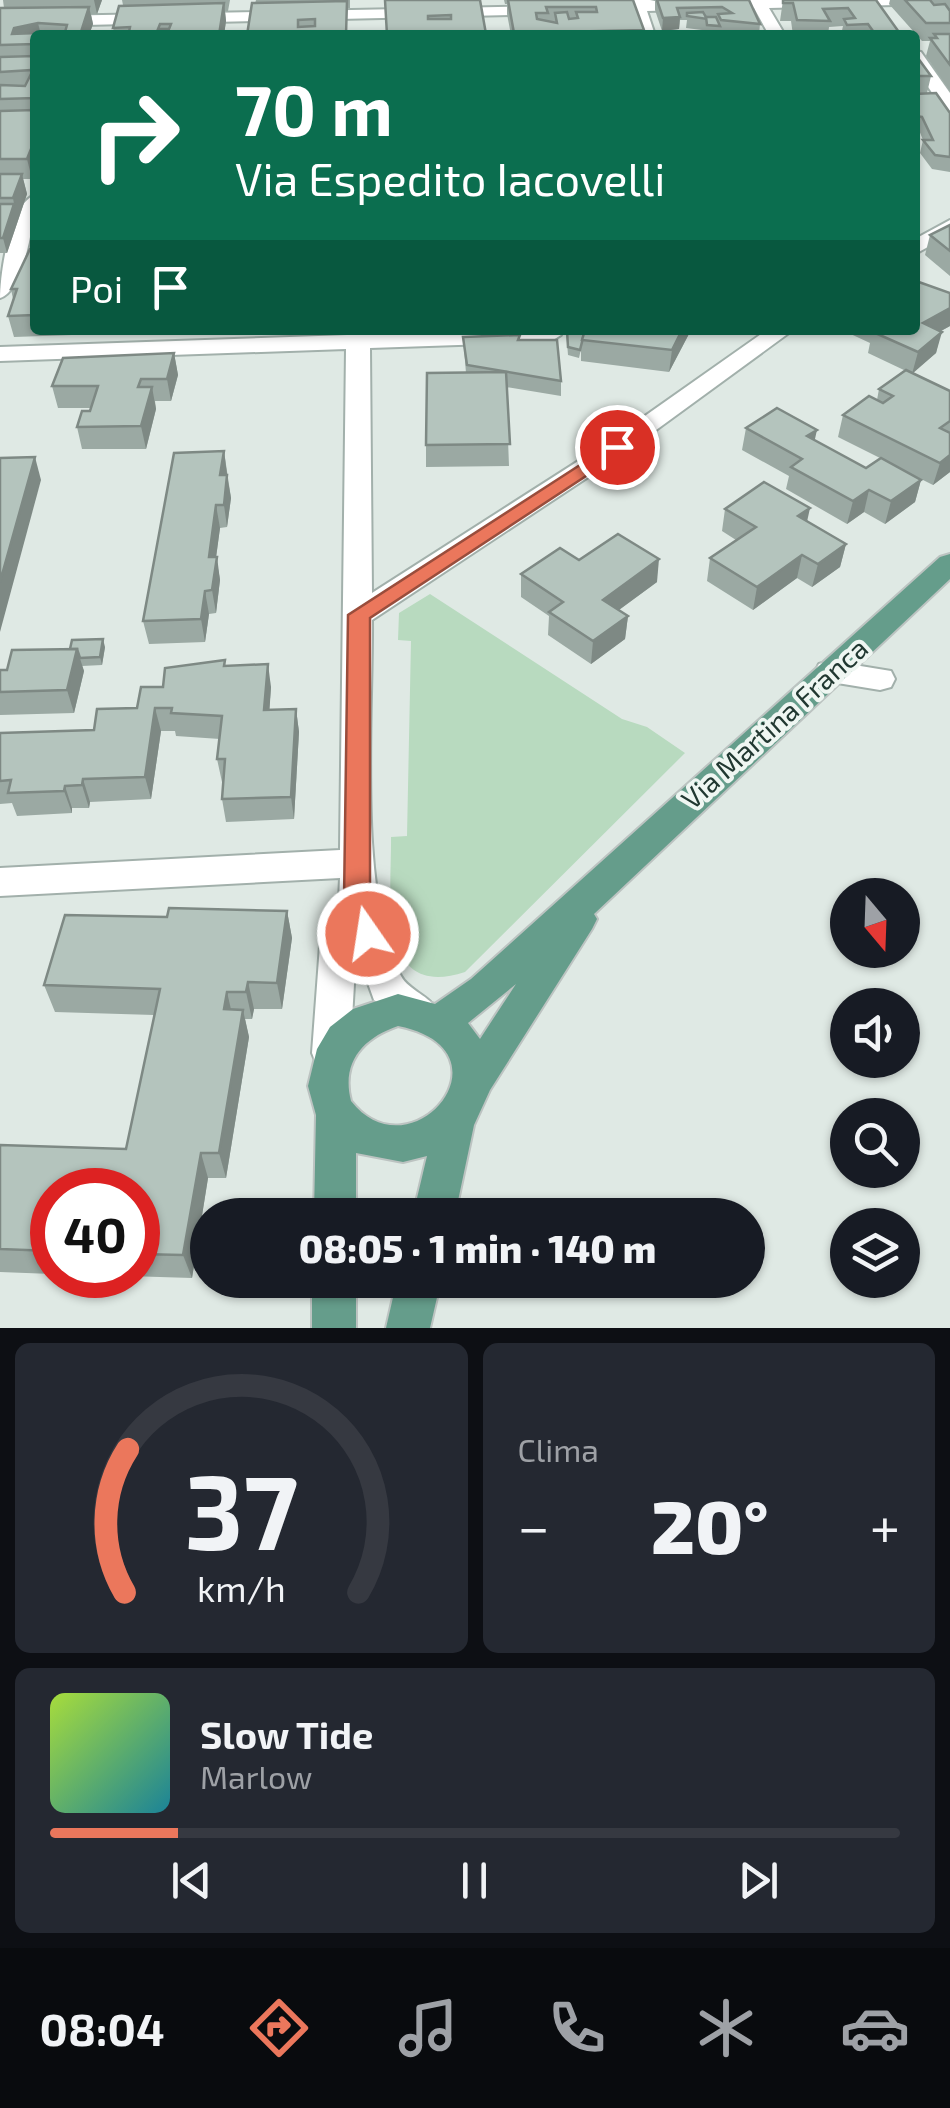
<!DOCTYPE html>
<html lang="it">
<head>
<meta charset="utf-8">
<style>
  body { margin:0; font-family:"Exo 2",sans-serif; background:#242831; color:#f1f3f6; height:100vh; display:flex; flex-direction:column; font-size:38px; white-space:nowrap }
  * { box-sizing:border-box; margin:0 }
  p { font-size:32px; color:#9ea1a6 }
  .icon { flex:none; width:55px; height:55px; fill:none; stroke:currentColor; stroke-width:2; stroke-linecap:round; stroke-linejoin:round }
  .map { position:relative; height:1328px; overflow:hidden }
  .sheet { display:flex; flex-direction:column; gap:15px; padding:15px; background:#0d0f14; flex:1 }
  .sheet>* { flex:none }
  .banner { position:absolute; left:30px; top:30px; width:890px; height:305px; border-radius:10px; box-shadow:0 2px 8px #0004; background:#0b6e4f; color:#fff; overflow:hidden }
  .needle { width:65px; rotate:161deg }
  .buttons { position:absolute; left:830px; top:878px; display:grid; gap:20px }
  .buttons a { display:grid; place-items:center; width:90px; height:90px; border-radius:50%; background:#171b24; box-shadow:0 2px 8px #0004; font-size:50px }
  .speed { position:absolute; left:30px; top:1168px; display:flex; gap:20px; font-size:50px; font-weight:700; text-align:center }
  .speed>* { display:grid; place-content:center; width:130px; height:130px; border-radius:50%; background:#171b24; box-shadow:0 2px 8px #0004; line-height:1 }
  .speed .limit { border:15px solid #d22; background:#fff; color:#111 }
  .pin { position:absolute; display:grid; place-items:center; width:85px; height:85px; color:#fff; margin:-42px; border:5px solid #fff; border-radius:50%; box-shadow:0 2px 10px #0007 }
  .me { position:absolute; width:110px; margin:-55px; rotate:347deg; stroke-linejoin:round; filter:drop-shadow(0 0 8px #0008) }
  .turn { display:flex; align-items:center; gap:35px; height:210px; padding:0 40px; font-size:45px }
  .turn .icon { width:130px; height:130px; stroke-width:2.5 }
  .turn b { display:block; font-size:70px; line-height:85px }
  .then { display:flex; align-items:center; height:95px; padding:0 40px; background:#0003; gap:20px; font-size:38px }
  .big { font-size:75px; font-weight:800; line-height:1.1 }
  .sheet .widget { flex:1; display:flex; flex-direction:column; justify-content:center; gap:15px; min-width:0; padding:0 35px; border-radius:15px; background:#242831 }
  .sheet .dial { align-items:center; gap:0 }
  .dial svg { height:260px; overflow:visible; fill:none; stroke:#363941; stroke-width:7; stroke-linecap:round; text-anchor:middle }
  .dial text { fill:#f1f3f6; stroke:none }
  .song { display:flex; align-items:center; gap:30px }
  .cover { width:120px; height:120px; border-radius:15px; background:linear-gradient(135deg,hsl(80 70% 55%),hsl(190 70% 35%)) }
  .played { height:10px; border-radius:5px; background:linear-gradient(90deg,#eb775c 15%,#363941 15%) }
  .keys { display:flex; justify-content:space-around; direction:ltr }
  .heat { display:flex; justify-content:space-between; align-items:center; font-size:55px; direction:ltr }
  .sheet .tiles { flex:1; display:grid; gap:15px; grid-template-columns:1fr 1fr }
  .widget:last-child { grid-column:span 2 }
  .trip { position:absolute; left:190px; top:1198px; width:575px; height:100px; border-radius:50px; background:#171b24; box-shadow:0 2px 8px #0004; font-weight:800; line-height:100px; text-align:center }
  .dock { display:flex; height:160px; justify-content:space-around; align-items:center; background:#090b0e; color:#9ea1a6 }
  .dock .icon { width:70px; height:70px }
  .dock .active { color:#eb775c }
  .dock b { font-size:45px; color:#f1f3f6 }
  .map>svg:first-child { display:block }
  .green { fill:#b8dabf }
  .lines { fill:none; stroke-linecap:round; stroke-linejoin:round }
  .minor-casing { stroke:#a2b0ab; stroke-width:4 }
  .major-casing { stroke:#bcc3c1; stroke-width:4 }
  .minor { fill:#fff; fill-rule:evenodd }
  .major { fill:#659d8b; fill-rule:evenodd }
  .wall { fill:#9ba9a3 }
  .shaded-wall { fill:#7e8984 }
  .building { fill:#b4c4bd; stroke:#7e8984; stroke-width:2.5; fill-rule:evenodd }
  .route { fill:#eb775c; stroke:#994d3c; stroke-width:2.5 }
  .labels { text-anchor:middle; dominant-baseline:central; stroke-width:8; stroke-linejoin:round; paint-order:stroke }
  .street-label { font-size:28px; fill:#213831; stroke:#eff6f2 }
</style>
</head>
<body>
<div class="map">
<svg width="950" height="1328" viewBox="0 0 950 1328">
  <rect width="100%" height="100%" fill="#dfe9e4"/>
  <path class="green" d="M 430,594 L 622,719 L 647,727 L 685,753 L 465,972 C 375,1002 392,890 391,837 L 407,836 L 411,641 L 398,640 L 399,613 Z"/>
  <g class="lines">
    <g class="minor-casing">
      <g id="minor">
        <polygon points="903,0 895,5 769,8 785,35 769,35 754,8 647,11 655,35 639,35 631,11 598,12 590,7 627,0"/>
        <polygon points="553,6 553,12 547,14 0,27 0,17"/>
        <polygon points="915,51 921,52 950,93 950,111 944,110 915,68"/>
        <path d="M 35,195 C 35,218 24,291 0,298 C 0,274 10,203 35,195 Z"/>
        <polygon points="950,220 950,235 915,254 915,239"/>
        <path d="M 347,330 L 369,330 L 369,334 L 560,330 L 561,335 L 550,342 L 370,348 L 372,593 L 608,442 L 767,330 L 793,330 L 626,452 L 372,620 C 373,716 357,894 401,976 C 409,991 430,995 438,1012 L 432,1024 L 419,1029 L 374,1000 L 356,950 L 350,1053 L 345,1065 L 331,1070 L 317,1065 L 312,1053 L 320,945 L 339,900 L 340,878 L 0,896 L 0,868 L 340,850 L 346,349 L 0,361 L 0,347 L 347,335 Z"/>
        <polygon points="830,661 891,671 895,679 891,687 880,690 819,680 815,672 819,664"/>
      </g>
    </g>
    <g class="major-casing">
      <g id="major">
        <path d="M 950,554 L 950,579 L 594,914 L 597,919 L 592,929 L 490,1090 L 474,1125 L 455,1215 L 413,1215 L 427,1156 L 403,1162 L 356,1153 L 356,1215 L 314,1215 L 316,1115 L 308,1086 L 317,1049 L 330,1027 L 353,1009 L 398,994 L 435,1004 L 471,979 L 940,557 ZM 516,984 L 480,1039 L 468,1023 ZM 398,1026 C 518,1050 411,1178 351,1101 C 341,1062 363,1038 398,1026 Z"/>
        <rect x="312" y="1280" width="44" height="48"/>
        <polygon points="397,1280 441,1280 430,1328 386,1328"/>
      </g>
    </g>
    <use href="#minor" class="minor"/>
    <use href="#major" class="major"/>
  </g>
  <g class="wall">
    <polygon points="3,0 102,0 97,14 91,14 93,24 89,35 35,35 35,171 32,179 23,179 27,194 7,253 0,253 0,8 4,8"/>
    <polygon points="122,0 230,0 228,11 225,11 226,21 224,35 111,35 114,32 113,28 123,5"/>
    <polygon points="256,0 350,0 350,8 347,8 347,35 247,35"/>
    <polygon points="385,0 480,0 486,35 387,35"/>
    <polygon points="504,0 633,0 644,30 644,35 511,35 507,14 507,4 505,4"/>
    <polygon points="650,0 749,0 760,24 759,35 742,35 686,28 687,20 680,20 679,29 662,31 655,10 655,1"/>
    <polygon points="783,0 876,0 901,35 841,35 843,26 829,27 828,35 793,35 791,21 780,21"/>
    <polygon points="890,0 950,0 950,91 926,56 930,41 922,41 889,4"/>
    <polygon points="915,54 931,76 927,93 950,113 950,172 932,169 920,153 923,140 919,130 915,130"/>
    <polygon points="950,225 950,276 925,255 930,235"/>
    <polygon points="35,249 35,330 160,330 159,332 14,337 8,316 13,299 11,289"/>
    <polygon points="950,293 950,326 941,331 936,353 912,373 950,391 950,472 933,485 901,469 921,480 915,502 885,524 864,512 847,524 786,489 789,476 742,450 746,428 814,441 866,468 880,458 838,437 843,415 877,400 879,389 906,371 868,353 870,343 842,330 915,330"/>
    <polygon points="200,330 273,330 200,332"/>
    <polygon points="566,330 691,330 669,372 581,361 581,349 579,358 568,355"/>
    <polygon points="463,337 519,340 561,381 561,396 506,387 509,466 426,467 426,445 466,373"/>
    <polygon points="174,353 178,375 171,401 155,401 156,409 146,449 82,449 77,427 91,408 58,408 52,386"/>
    <polygon points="224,451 231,498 227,527 220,528 216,557 220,580 216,613 209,614 205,642 149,644 143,621"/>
    <polygon points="725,509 807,522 846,544 840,567 812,587 797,578 753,610 707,581 710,558 736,540 722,531"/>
    <polygon points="579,560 657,582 619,610 628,616 625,639 591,664 548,635 549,616 521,597 521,574"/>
    <polygon points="105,647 102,665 82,666 84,671 74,713 0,715 0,670 7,670"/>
    <polygon points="226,666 271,687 269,710 296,709 299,732 294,819 226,822 222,799 223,782 222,782 217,759 220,739 176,736 175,731 161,731 151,799 90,802 89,808 72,808 72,813 17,816 12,803 0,804 0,733 94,730 137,708 163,687"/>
    <polygon points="287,911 292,938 282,1009 254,1009 252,1019 245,1019 249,1037 226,1178 208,1178 192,1278 95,1275 138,1275 138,1190 52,1190 52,1274 0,1272 0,1145 126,1149 154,1015 55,1012 44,985 167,917"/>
  </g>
  <g class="shaded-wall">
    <polygon points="94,0 102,0 97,14"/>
    <polygon points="224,3 226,21 224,35 219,35"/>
    <polygon points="89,7 93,24 89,35 80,35"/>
    <polygon points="680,17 679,29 662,31 663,18"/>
    <polygon points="38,23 41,35 12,34 14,28"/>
    <polygon points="35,139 35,171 32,179 27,159"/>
    <polygon points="22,174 27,194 7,253 3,238 14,204 13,198"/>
    <polygon points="950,308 950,326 917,344 923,323"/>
    <polygon points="682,330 691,330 669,372 672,350"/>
    <polygon points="942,332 936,353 912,374 918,352"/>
    <polygon points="174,353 178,375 171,401 167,379"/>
    <polygon points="152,387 156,409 146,449 141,426"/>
    <polygon points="817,430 812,452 807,436"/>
    <polygon points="224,451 227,474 224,498 220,475"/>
    <polygon points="950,455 950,472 933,485 940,463"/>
    <polygon points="35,457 41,480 0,632 0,582"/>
    <polygon points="227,475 231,498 227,527 224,505"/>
    <polygon points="921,480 915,502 885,524 891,501"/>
    <polygon points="869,490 864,512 847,524 853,501"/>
    <polygon points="216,505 220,528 213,580 209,557"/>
    <polygon points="810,508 805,531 798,516"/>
    <polygon points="846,544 840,567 812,587 818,564"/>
    <polygon points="802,555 797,578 753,610 757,587"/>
    <polygon points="217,557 220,580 216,613 212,590"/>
    <polygon points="659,559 657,582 601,623 603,600"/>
    <polygon points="205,591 209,614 205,642 201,619"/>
    <polygon points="628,616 625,639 591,664 593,641"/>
    <polygon points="103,639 105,647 102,665 100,657"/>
    <polygon points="77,649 84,671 74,713 67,690"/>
    <polygon points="268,664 271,687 268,733 264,710"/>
    <polygon points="155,708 161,731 151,799 145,777"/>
    <polygon points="296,709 299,732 294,819 291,797"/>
    <polygon points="83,779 90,802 89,808 82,785"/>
    <polygon points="65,786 72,808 72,813 64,791"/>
    <polygon points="287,911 292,938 282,1009 277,983"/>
    <polygon points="248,982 254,1009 252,1019 246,992"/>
    <polygon points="227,992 233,1018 224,1009"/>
    <polygon points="243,1010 249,1037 226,1178 219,1153"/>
    <polygon points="201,1153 208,1178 192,1278 183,1255"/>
  </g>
  <g class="building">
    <path d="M 385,0 L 480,0 L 486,34 L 387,35 ZM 451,15 L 451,19 L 428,19 L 428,16 Z"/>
    <path d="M 508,0 L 633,0 L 644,30 L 514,33 ZM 546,7 L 596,7 L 597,12 L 576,12 L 578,18 L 569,19 L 567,12 L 555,13 L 557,23 L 537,19 L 536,13 L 548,13 Z"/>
    <polygon points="657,0 749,0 760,24 721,20 718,14 732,13 722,7 677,8 680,17 663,18"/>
    <polygon points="783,0 876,0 901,35 886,35 887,33 873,31 868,24 847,25 844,19 855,18 848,8 823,9 830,21 797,20 793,3 783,3"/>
    <polygon points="905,0 930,0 934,5 945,4 950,11 950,23 926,23"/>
    <path d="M 347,1 L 346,35 L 247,35 L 252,3 ZM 315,19 L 315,26 L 298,27 L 298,20 Z"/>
    <path d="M 224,3 L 219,35 L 111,35 L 111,32 L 129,32 L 130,27 L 113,28 L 119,6 ZM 160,24 L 171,24 L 169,29 L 158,29 Z"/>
    <path d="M 89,7 L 80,35 L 35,35 L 35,44 L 0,45 L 0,8 ZM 38,23 L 67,25 L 65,32 L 12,34 L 14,28 Z"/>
    <polygon points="703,12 707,19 687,16 687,13"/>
    <polygon points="706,17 716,17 720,26 707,25"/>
    <polygon points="934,34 950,34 950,65 930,38 937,38"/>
    <polygon points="915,54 931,76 915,76"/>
    <polygon points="35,56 35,98 0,99 0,85 25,86 33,70 0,72 0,57"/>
    <polygon points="936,93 950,113 950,157 935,155 923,140 933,140 922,117 915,116 915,94"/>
    <polygon points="35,110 35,139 27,159 0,159 0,111"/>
    <polygon points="0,174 22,174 13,198 0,198"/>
    <polygon points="0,204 14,204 3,238 0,238"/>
    <polygon points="950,225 950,251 930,235"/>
    <polygon points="30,249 35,249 35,315 8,316 17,289 11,289"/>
    <polygon points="916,281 950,293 950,308 923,323 942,332 918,352 873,332 875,330 915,330"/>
    <polygon points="567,330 585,330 580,350 568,347"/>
    <polygon points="585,330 682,330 672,350 582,340"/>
    <polygon points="520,335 518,340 557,340 561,381 467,365 463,337"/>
    <polygon points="174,353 167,379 141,379 138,387 152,387 141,426 77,427 82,411 90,411 98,386 52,386 63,358"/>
    <polygon points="906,370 950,391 950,421 940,428 950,433 950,455 940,463 843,415 869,396 883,403 893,396 879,389"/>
    <polygon points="506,372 510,444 426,445 427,373"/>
    <polygon points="777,408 817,430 807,436 866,468 881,458 921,480 891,501 869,490 853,501 791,467 802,459 746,428"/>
    <polygon points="224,451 220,475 227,475 224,505 216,505 209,557 217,557 212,590 205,591 201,619 143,621 174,453"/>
    <polygon points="35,457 0,582 0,458"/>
    <polygon points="764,482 810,508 798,516 846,544 818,564 802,555 757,587 710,558 756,527 725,509"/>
    <polygon points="618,534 659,559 603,600 628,616 593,641 549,612 563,602 521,574 560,548 579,560"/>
    <polygon points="103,639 100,657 80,658 77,649 70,649 72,640"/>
    <polygon points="77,649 67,690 0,692 0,670 7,670 12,650"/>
    <polygon points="225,660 224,666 268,664 264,710 296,709 291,797 222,799 225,759 217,759 222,716 171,713 172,708 155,708 145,777 83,779 82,785 65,786 64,791 8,793 11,780 0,781 0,733 94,730 97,709 137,708 141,687 163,687 165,668"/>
    <polygon points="169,908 287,911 277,983 248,982 246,992 227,992 224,1009 243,1010 219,1153 201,1153 183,1255 138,1254 138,1190 52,1190 52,1251 0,1249 0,1145 126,1149 160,989 44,985 65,915 167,917"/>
  </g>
  <polygon class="route" points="617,441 624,443 624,451 370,618 370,900 381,934 377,942 358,942 344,900 348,615"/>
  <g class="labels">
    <g class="street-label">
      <text transform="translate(774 723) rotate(-42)">Via Martina Franca</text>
    </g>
  </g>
</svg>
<div class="buttons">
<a><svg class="needle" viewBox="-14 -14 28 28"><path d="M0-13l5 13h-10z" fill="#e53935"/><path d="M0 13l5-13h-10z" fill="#9ea1a6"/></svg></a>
<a><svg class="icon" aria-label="sound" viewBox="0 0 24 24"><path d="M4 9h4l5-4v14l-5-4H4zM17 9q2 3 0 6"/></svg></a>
<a><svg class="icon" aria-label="search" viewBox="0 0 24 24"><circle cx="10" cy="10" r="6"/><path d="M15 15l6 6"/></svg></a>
<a><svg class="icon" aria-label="layers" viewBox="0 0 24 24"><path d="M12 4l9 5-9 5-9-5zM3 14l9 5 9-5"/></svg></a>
</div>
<div class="speed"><div class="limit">40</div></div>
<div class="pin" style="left:617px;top:447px;background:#d93025"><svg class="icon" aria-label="arrive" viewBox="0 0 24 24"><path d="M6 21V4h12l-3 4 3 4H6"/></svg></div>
<svg class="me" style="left:368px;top:934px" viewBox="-20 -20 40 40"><circle r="17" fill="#eb775c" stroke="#fff" stroke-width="3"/><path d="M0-11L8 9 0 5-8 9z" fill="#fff"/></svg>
<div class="trip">08:05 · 1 min · 140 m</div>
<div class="banner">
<div class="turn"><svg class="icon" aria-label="right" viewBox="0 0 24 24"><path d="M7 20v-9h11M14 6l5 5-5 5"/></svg><div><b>70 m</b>Via Espedito Iacovelli</div></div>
<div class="then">Poi<svg class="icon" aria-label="arrive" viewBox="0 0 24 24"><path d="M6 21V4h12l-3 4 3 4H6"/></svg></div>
</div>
</div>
<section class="sheet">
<div class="tiles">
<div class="widget dial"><svg viewBox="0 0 100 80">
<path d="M14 69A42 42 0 1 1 86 69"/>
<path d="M14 69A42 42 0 0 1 15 25" stroke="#eb775c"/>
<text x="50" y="56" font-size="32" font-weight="700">37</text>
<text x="50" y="72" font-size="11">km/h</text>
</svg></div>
<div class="widget"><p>Clima</p>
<div class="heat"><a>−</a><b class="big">20°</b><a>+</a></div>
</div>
<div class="widget">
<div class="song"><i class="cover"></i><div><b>Slow Tide</b><p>Marlow</p></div></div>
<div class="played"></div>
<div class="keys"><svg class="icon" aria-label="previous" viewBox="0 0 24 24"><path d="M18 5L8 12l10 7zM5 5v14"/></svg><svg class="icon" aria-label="pause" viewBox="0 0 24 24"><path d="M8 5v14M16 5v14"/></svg><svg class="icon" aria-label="next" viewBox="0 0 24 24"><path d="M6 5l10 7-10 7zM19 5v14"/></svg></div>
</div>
</div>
</section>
<nav class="dock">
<b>08:04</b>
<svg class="icon active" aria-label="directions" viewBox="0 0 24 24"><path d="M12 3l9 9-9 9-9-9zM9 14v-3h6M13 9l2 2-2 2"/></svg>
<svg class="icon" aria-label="music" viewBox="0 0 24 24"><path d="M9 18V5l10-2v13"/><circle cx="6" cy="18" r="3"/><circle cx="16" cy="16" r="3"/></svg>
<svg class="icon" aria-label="phone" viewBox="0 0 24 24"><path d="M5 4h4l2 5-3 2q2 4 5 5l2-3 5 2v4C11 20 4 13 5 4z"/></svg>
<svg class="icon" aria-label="climate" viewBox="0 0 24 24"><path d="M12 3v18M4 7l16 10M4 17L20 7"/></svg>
<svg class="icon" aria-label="car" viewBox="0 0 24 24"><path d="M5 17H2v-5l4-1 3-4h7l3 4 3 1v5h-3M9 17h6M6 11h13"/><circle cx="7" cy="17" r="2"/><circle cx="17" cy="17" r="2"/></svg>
</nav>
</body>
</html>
